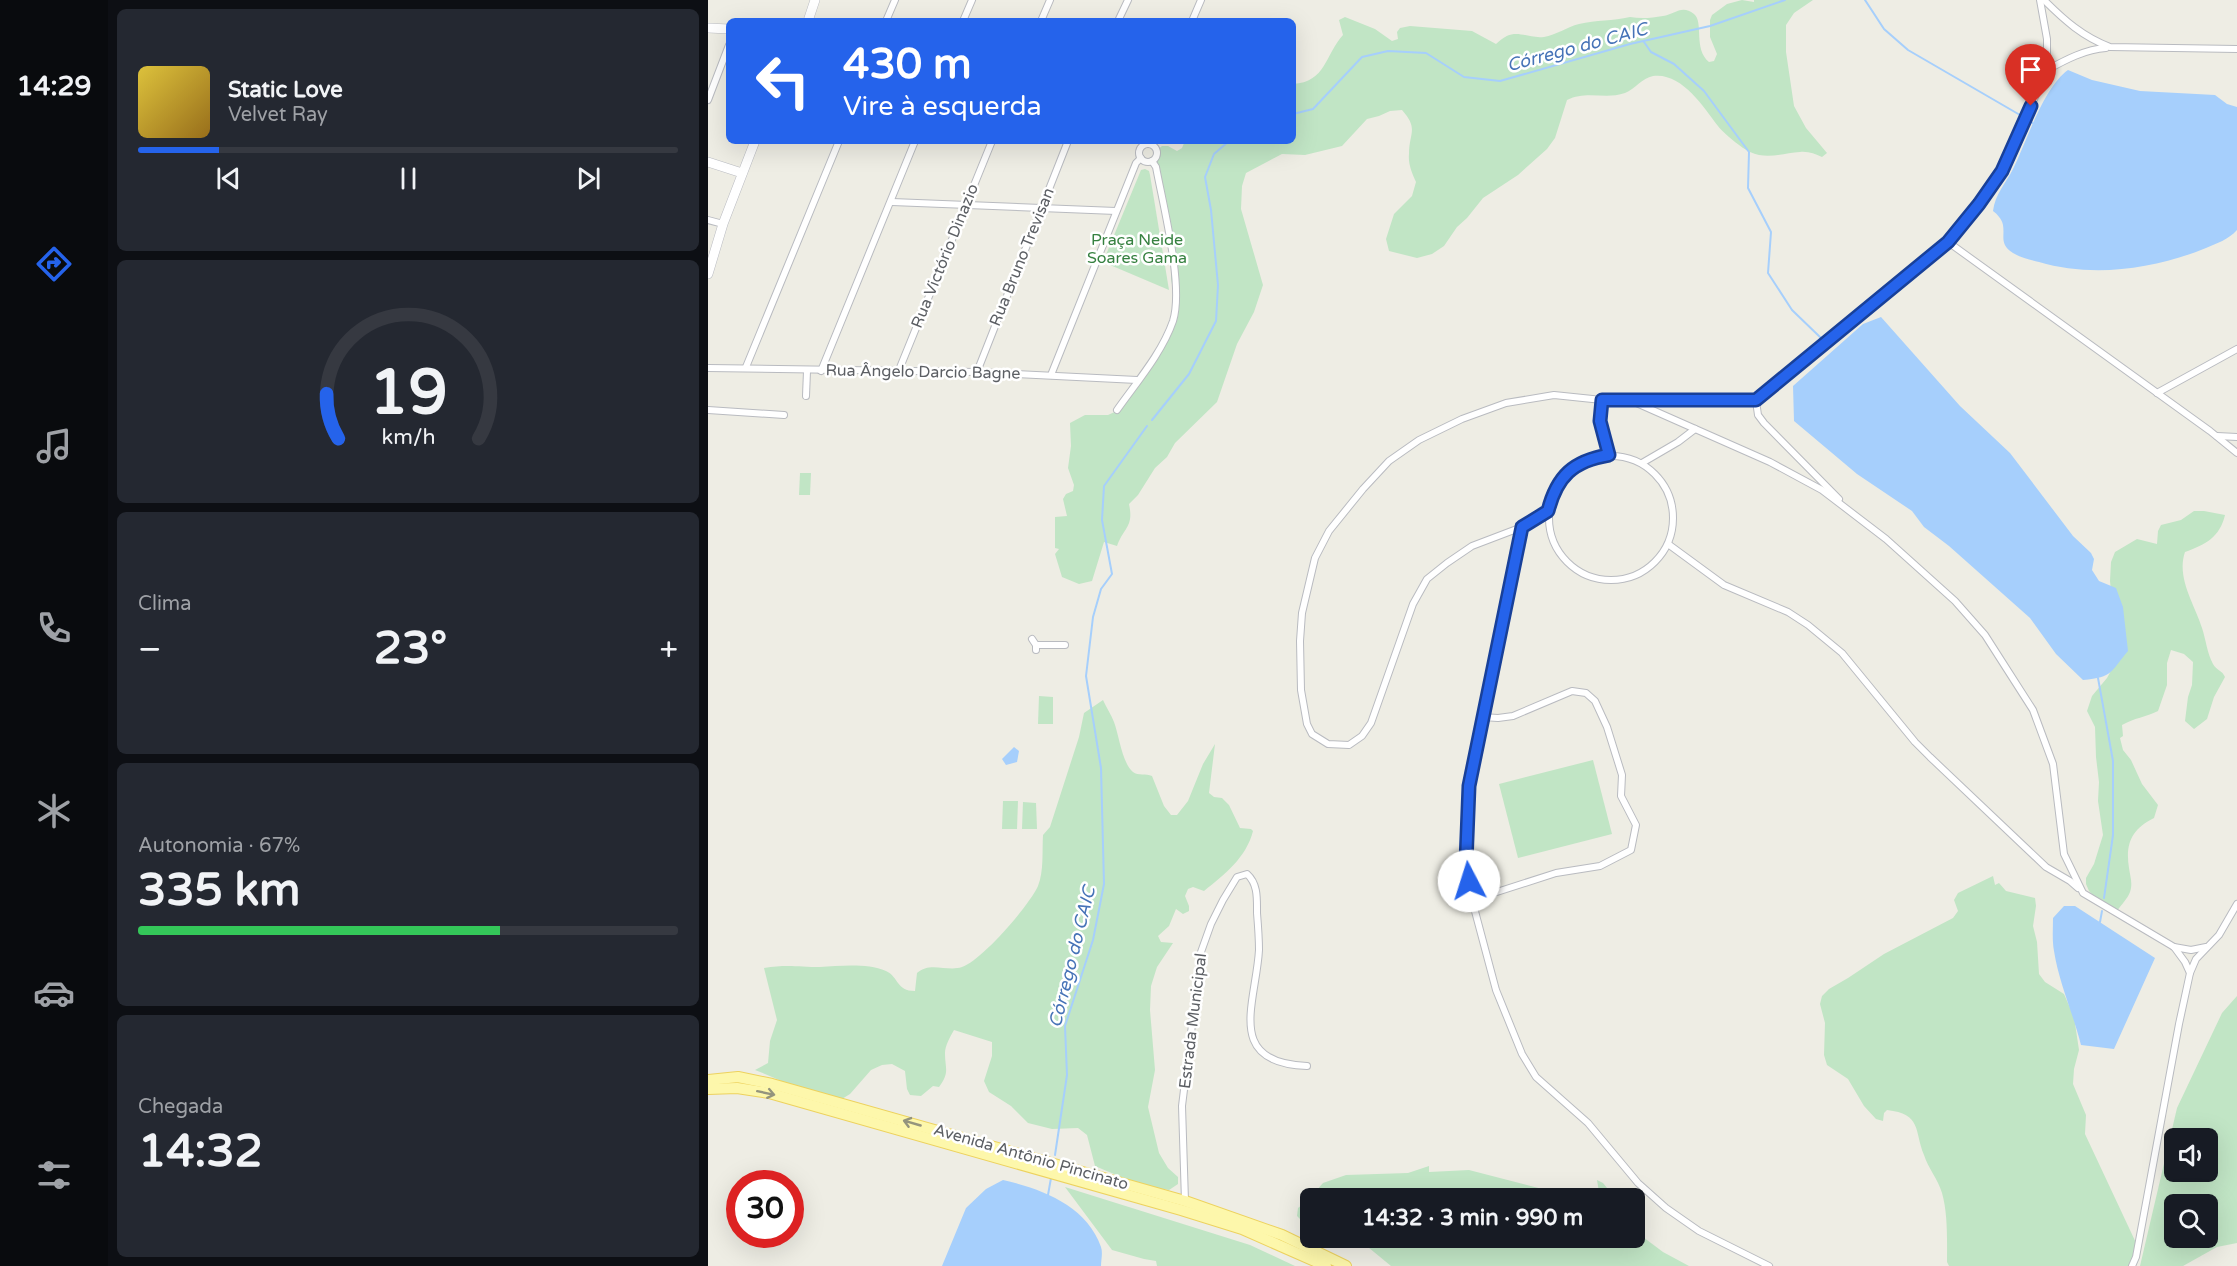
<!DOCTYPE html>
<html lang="pt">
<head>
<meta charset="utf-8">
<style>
  body { margin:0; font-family:"Varela Round",sans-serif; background:#242831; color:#f1f3f6; height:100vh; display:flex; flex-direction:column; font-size:22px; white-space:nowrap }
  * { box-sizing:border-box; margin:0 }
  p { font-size:20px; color:#9ea1a6 }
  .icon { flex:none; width:33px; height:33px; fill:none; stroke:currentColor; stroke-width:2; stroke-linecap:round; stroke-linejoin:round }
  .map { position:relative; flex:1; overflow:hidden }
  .drawer { display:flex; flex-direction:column; gap:9px; padding:9px; background:#0d0f14; width:600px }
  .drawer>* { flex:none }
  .banner { position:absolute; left:18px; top:18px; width:570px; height:126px; border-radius:9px; box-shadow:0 6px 24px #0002; background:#2563eb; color:#fff; overflow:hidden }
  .fabs { position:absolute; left:1456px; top:1128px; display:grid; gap:12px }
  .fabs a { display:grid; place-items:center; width:54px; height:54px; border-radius:9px; background:#171b24; box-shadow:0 6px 24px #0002; font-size:30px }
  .speed { position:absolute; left:18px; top:1170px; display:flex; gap:12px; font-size:30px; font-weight:700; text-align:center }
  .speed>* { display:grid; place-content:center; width:78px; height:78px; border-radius:50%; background:#171b24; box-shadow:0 6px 24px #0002; line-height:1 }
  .speed .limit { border:9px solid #d22; background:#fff; color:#111 }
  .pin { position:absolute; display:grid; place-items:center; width:51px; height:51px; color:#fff; margin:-62px -26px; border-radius:50% 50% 50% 0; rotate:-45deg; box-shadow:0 0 6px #0007 }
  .pin .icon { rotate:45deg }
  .me { position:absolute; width:66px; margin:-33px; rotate:355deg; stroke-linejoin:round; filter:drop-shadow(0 0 4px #0008) }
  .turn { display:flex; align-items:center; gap:21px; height:126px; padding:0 18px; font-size:27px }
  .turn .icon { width:78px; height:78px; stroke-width:2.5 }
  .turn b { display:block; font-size:42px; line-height:51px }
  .big { font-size:45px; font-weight:800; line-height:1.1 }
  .drawer .widget { flex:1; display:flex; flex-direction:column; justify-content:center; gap:9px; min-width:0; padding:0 21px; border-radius:9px; background:#242831 }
  .drawer .dial { align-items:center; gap:0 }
  .dial svg { height:156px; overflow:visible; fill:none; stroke:#363941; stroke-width:7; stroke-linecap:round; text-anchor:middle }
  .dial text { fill:#f1f3f6; stroke:none }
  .song { display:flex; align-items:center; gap:18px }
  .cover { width:72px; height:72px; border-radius:9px; background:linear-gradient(135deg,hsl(50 70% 55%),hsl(40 70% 35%)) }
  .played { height:6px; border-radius:3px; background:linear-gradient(90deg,#2563eb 15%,#363941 15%) }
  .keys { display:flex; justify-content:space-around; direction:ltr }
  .heat { display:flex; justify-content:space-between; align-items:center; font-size:33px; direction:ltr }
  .charge { height:9px; border-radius:4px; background:linear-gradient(90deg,#34c759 67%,#363941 0) }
  .trip { position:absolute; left:592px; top:1188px; width:345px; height:60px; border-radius:9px; background:#171b24; box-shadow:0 6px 24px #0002; font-weight:800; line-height:60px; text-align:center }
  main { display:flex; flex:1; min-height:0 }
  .tabs { display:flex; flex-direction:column; width:108px; justify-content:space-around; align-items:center; background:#090b0e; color:#9ea1a6 }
  .tabs .icon { width:42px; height:42px }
  .tabs .active { color:#2563eb }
  .tabs b { font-size:27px; color:#f1f3f6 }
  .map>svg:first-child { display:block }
  .green { fill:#c1e5c5; fill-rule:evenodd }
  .water { fill:#a6cffc }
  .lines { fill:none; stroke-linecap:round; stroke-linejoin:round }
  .stream { stroke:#a6cffc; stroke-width:2 }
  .minor-casing { stroke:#b9bbc0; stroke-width:8 }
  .secondary-casing { stroke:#babcc2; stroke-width:10 }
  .primary-casing { stroke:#edd25e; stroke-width:12 }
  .minor { stroke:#fff; stroke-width:6 }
  .secondary { stroke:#fff; stroke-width:9 }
  .primary { stroke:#fdf7ab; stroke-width:10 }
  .oneway { stroke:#94947d }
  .route-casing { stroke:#184099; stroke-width:15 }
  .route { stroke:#2563eb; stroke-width:10 }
  .labels { text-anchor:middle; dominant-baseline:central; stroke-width:5; stroke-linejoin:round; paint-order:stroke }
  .park-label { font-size:16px; fill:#368140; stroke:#fff }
  .street-label { font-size:16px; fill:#5c5f64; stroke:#fff }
  .water-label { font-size:18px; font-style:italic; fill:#4673b7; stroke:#fff }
</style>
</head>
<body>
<main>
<nav class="tabs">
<b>14:29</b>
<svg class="icon active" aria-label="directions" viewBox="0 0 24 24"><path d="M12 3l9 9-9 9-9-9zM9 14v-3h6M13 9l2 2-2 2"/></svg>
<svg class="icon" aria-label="music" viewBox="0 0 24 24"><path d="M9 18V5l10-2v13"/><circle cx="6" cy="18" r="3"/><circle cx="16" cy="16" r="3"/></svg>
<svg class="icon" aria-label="phone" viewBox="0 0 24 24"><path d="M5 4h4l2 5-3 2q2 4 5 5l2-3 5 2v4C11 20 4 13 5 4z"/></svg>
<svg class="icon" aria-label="climate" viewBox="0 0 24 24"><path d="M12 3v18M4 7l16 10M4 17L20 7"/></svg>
<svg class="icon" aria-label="car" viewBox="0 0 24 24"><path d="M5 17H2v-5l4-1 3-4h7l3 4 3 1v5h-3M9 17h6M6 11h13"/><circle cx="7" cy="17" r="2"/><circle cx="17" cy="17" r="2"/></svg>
<svg class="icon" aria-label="filters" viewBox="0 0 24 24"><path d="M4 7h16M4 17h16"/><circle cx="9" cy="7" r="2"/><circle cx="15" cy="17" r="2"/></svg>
</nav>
<section class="drawer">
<div class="widget">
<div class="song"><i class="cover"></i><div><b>Static Love</b><p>Velvet Ray</p></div></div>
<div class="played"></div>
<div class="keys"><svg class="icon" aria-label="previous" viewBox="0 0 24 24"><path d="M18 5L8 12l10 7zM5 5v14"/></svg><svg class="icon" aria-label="pause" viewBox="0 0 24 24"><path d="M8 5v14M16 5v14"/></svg><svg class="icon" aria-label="next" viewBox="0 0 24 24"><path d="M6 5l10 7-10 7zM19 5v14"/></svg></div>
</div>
<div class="widget dial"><svg viewBox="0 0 100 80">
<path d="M14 69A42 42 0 1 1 86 69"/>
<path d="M14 69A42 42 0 0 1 8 46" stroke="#2563eb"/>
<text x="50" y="56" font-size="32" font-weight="700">19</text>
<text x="50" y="72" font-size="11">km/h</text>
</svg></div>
<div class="widget"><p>Clima</p>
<div class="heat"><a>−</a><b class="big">23°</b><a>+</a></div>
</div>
<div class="widget"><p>Autonomia · 67%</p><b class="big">335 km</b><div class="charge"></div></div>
<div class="widget"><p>Chegada</p><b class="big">14:32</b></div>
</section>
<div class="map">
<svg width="1529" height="1266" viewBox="0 0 1529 1266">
  <rect width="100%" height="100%" fill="#eeede4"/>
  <g class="green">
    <path d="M 1034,0 L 1046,2 L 1046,0 L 1105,0 L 1086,13 L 1078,25 L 1078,52 L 1086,106 L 1098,128 L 1119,153 L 1114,157 C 1107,154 1100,151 1092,152 C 1075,153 1059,160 1042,152 C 1035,149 1015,133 1010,126 C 995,106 973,72 945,76 C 934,78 927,89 917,93 C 897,100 879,90 859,100 L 847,138 L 839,149 L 810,175 L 775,198 L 759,218 L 749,227 L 736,246 L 724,254 L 709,258 L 681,251 L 678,239 L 686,214 L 704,196 L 708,182 C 704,173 700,164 701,154 C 701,133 711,129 694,110 L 682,111 L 671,116 L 659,119 L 634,146 L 597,155 L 574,154 L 538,173 L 534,186 L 533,209 L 555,285 L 546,312 L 529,344 L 509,402 L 467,443 L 459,457 L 447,468 L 430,495 L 421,504 C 426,527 416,527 409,546 L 396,542 L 384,581 L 371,584 L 354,577 L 347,554 L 351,549 L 347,548 L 347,517 L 359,516 L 355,499 L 358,494 L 365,491 L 366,485 L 360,468 L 363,446 L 362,423 L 377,415 L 400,415 L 411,410 L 435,380 L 457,345 L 468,305 L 463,279 L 463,227 L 454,203 L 447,165 L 448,151 L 454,146 L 460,146 L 469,151 L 474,148 L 477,141 L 585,141 L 585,84 C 618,82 617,55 635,35 L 631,20 L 637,17 L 667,29 L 684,41 L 690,39 L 689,32 L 692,28 L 702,26 L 764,31 L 788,44 C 807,25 816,39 836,37 C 848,35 859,27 871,24 C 888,20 905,21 922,17 C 933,19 944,18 955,16 C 967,14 974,4 986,14 C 996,22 985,49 1001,62 L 1006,61 L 1009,54 L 1002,37 L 1002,20 L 1004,15 L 1019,4 Z"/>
    <polygon points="437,169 441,171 442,175 461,290 395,262 433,170"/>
    <polygon points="92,473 103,473 102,495 91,495"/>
    <path d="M 1486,511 L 1496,511 L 1517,515 C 1512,537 1497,545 1477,552 C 1468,578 1487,605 1494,628 C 1498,640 1499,653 1505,664 C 1508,670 1514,670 1517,677 L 1506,697 L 1499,719 L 1486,729 L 1477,721 L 1480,697 L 1484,685 L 1485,662 L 1476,654 L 1463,650 L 1459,663 L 1459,685 L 1450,711 C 1438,717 1426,718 1414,725 L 1415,736 L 1412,738 L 1415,750 L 1423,760 L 1434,784 L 1450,805 L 1446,818 C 1424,829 1417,843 1421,868 C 1422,876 1425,883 1422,892 C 1420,898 1413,905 1409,911 L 1388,899 L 1381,891 L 1378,884 L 1378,878 L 1386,864 L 1395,835 L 1390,801 L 1391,782 L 1388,757 L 1387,727 L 1379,711 L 1384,696 L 1399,678 L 1410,658 L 1402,581 L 1403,562 L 1407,552 L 1429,539 L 1449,544 L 1450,531 L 1453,525 L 1473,520 Z"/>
    <polygon points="331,696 345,697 345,724 330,724"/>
    <path d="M 395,700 C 398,707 403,714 406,722 C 411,735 414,763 425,772 C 430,776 438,773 444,776 L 456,806 L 463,815 L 469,815 L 480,801 L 495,764 L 507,744 L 501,793 L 506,797 L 514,798 L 521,805 L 532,828 L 543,829 L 545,831 C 538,858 517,874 496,891 L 485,887 L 480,889 L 477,896 L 481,906 L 481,911 L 475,914 L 468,909 L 461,926 L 450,936 L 453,942 L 465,943 L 449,967 L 443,986 L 442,1010 L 447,1070 L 440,1107 L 451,1153 L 460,1168 L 470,1177 L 470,1184 L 461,1190 C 436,1187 410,1176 387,1166 L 379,1135 L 370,1128 L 344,1129 L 320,1123 L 303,1106 L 281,1092 L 276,1081 L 284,1056 L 284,1042 L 246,1030 C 242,1037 237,1046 237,1053 C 237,1069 242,1072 231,1087 L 225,1086 L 213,1096 L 202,1095 L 199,1089 L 197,1071 L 184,1064 L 174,1065 L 163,1070 L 142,1094 L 129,1102 C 101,1094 75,1081 47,1070 L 60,1063 L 62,1041 L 69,1020 L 56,968 C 79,964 91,967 112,967 C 132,966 159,963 178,971 C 191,977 188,991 207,991 L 209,973 C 222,961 239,972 254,967 C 273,961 321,906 330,886 C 336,871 334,852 335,835 L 342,827 L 371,737 L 376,713 Z"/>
    <polygon points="885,760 904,834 810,858 791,784"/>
    <polygon points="295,801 310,801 309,829 294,829"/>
    <polygon points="315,802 328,803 329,829 314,829"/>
    <path d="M 1285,876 L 1287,885 L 1291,883 L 1298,891 L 1327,898 L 1328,906 L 1325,926 L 1329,942 L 1331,974 L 1337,982 L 1356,994 L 1366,1017 L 1371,1050 L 1366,1069 L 1365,1084 L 1378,1115 L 1377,1134 L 1429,1245 L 1425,1266 L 1241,1266 L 1239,1262 C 1239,1240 1240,1214 1234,1193 C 1230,1179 1220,1168 1216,1155 C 1206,1130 1214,1114 1179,1110 L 1176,1113 L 1175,1121 L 1168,1119 L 1156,1106 L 1140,1079 L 1119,1065 L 1116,1055 L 1117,1023 L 1112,1004 L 1114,996 L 1121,989 L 1140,978 L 1176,954 L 1245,918 L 1250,911 L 1246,900 L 1250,893 Z"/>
    <path d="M 1529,996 L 1529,1243 L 1509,1247 L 1475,1266 L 1432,1266 L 1469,1108 L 1514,1013 ZM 1467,1138 L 1500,1138 L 1500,1172 L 1467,1172 ZM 1467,1204 L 1500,1204 L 1500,1238 L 1467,1238 Z"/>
    <polygon points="721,1166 721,1172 761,1170 869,1198 603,1198 603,1232 600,1232 597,1224 589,1216 590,1208 601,1199 615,1183 638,1175 700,1173"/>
    <polygon points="889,1180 895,1183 907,1198 892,1198"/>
    <polygon points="357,1187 542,1245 587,1266 449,1266 448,1261 436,1259 404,1250"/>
    <polygon points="927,1217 931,1220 931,1234 955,1252 981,1266 683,1266 649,1238 927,1238"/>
  </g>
  <g class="water">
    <path d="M 1360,70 L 1384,80 L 1432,91 L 1507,95 L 1519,104 L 1529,107 L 1529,230 C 1520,240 1509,243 1498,248 C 1447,269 1385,278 1331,262 C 1323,260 1313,258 1305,253 C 1291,244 1297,237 1295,225 C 1294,219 1289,214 1285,211 C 1287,194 1298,183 1305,169 C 1319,141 1335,88 1360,70 Z"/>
    <path d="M 1173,317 L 1252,406 L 1302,453 L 1365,536 L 1383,553 L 1386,559 L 1384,570 L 1391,581 L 1408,588 L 1415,607 L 1420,651 C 1402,672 1406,677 1375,680 L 1348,654 L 1322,618 L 1241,546 L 1216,527 L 1204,511 L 1149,474 L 1086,421 L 1085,386 L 1155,324 Z"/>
    <polygon points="306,747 311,751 309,762 298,765 294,759"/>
    <path d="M 1356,906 L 1367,906 L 1447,958 L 1406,1049 L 1373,1045 C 1365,1013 1351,983 1346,951 C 1344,940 1345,929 1345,918 Z"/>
    <path d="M 295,1180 C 334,1189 379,1206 393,1247 C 395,1253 393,1260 393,1266 L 234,1266 L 258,1208 L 278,1189 Z"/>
  </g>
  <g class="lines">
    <g class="stream">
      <polyline points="1157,0 1176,29 1200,50 1312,115"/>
      <polyline points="936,42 943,52 966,64 996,91 1041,152 1040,188 1063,232 1060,273 1084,310 1113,338"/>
      <polyline points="585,114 605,109 654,57 680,51 718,53 756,77 792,81 922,44 1002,26 1077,0"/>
      <polyline points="1323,122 1326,124"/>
      <polyline points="444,420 481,374 508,321 510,285 503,210 497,177 506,154 521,141"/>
      <polyline points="1390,678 1405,761 1405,835 1396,898"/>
      <polyline points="1392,922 1394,911"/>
      <polyline points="347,1155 359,1075 357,1026 385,940 396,884 393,768 378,676 385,617 393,589 404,574 394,520 396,486 439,426"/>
      <polyline points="340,1195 343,1178"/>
    </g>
    <g class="minor-casing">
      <g id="minor">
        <path d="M 1336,0 C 1356,20 1375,37 1402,47 L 1529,49"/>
        <polyline points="178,21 187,0"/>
        <polyline points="255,21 264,0"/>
        <polyline points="333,21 342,0"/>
        <polyline points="410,21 420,0"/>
        <polyline points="484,21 493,0"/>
        <path d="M 1339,70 C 1357,60 1378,49 1398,48"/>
        <polyline points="0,100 21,45"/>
        <circle cx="440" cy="153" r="9"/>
        <polyline points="184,202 408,211"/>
        <polyline points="0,220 15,224"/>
        <polyline points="1240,242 1502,431 1529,453"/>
        <polyline points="38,367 131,141"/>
        <polyline points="0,368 269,372 429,380"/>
        <polyline points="191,370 284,141"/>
        <polyline points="113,371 207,141"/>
        <polyline points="269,372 360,141"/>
        <polyline points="343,375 428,163 433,158"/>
        <polyline points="1449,393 1529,349"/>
        <polyline points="98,396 99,371"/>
        <polyline points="894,400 892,421 901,455"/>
        <polyline points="924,401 1062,462 1114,490 1178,539 1247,601 1277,635 1325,710 1345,764 1356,854 1375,893 1466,947 1477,962 1482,973 1471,1024 1428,1257 1424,1266"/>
        <polyline points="1048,401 1050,415 1056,423 1131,499"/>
        <polyline points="0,410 76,415"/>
        <path d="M 409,410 C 428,383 454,353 465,321 C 476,286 455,205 448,167 L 444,161"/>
        <polyline points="1509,436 1529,437"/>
        <circle cx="903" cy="518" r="62"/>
        <polyline points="934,463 970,442 987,429"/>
        <polyline points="840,511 814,527 764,546 739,563 719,579 705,604 663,723 654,736 641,745 620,744 604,734 599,724 593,690 592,641 594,613 607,558 621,531 655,489 681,461 711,440 754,419 798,403 846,395 894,400 1048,401 1240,242 1271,204 1294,171 1339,70 1339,39 1332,0"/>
        <polyline points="960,544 1016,585 1080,612 1100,625 1134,653 1207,742 1222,757 1338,867 1362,881 1370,888"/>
        <polyline points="324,639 328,645 328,650"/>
        <polyline points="328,645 357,645"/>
        <polyline points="774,717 790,718 805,716 864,691 878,693 887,701 899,727 914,775 913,796 928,825 923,850 892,866 848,873 764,900 788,990 814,1054 828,1077 880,1123 930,1183 958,1208 991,1231 1061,1266"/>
        <polyline points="764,900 758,862 761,786 814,527"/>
        <polyline points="1466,947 1483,950 1498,947"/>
        <polyline points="1482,973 1488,959 1511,935 1529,904"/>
        <path d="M 477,1201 L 474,1106 L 493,952 L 503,924 L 515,900 L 529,877 L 539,874 C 550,884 549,898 549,913 C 550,925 551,938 551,950 C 548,1003 516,1063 599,1066"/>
      </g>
    </g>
    <g class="secondary-casing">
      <g id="secondary">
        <polyline points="100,21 107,0"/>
        <polyline points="0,28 21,29"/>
        <polyline points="0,162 34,173"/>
        <polyline points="0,274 15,224 47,141"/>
      </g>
    </g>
    <g class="primary-casing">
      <g id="primary">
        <polyline points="0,1080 30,1077 64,1084 477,1201 574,1235 638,1266"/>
        <polyline points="0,1089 29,1088 61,1093 473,1210 534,1229 618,1266"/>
      </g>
    </g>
    <use href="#minor" class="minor"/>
    <use href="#secondary" class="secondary"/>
    <use href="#primary" class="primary"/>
  </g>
  <defs><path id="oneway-shaft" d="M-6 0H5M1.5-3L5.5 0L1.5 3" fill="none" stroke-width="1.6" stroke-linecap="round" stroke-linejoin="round" transform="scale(1.5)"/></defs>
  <g class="oneway">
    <use href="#oneway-shaft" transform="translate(58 1093) rotate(12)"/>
    <use href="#oneway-shaft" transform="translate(204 1123) rotate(-164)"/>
  </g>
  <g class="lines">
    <g class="route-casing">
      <path id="route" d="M 761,881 L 758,862 L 761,786 L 814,527 L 840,511 C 849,476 865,461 901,455 L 892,421 L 894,400 L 1048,400 L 1240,242 L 1271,204 L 1294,171 L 1323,106"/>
    </g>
    <use href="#route" class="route"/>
  </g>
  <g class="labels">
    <g class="park-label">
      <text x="429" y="240">Praça Neide<tspan x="429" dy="18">Soares Gama</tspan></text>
    </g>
    <g class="street-label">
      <text transform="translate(237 256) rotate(-68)">Rua Victório Dinazio</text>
      <text transform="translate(314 257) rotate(-68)">Rua Bruno Trevisan</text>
      <text transform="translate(215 372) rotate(1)">Rua Ângelo Darcio Bagne</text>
      <text transform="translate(485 1021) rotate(-83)">Estrada Municipal</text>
      <text transform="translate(323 1157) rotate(16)">Avenida Antônio Pincinato</text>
    </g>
    <g class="water-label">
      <text transform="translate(869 47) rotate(-15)">Córrego do CAIC</text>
      <text transform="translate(364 957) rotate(-76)">Córrego do CAIC</text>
    </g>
  </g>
</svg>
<div class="fabs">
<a><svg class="icon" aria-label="sound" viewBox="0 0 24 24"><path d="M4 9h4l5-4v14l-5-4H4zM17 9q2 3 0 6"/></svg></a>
<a><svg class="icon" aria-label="search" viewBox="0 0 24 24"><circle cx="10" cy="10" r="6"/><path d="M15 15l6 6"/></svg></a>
</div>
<div class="speed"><div class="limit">30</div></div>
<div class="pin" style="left:1323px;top:106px;background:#d93025"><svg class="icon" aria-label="arrive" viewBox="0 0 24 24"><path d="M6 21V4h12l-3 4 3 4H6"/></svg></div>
<svg class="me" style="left:761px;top:881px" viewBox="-20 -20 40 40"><circle r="19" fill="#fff"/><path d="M0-13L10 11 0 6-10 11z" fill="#2563eb"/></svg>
<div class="trip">14:32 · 3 min · 990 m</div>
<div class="banner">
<div class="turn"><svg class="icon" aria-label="left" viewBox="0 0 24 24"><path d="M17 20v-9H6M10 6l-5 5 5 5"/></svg><div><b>430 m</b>Vire à esquerda</div></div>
</div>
</div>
</main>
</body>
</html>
